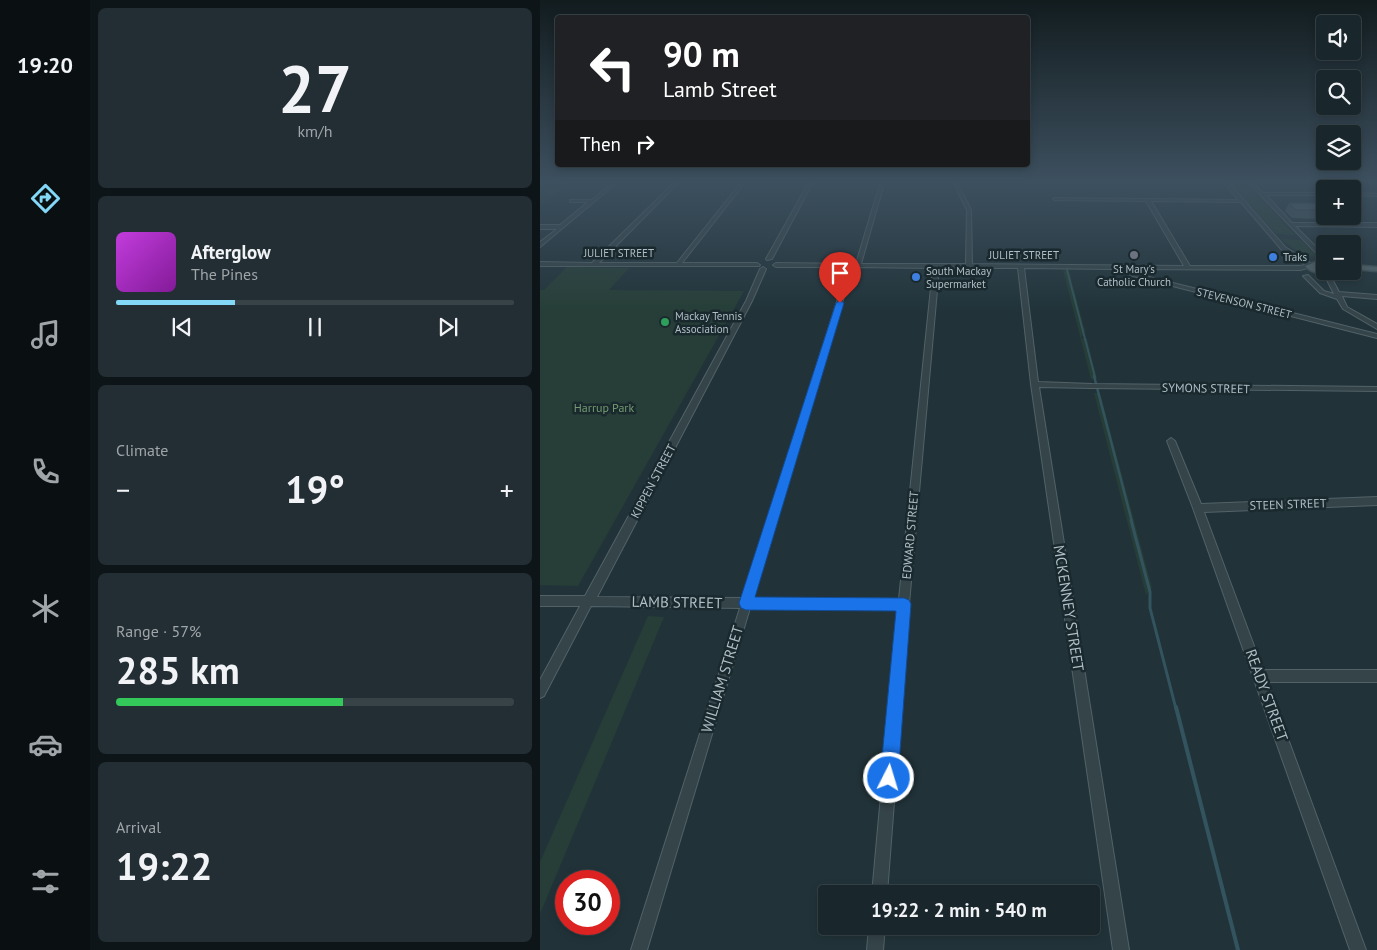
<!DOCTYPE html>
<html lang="en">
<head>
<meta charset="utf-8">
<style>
  body { margin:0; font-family:"PT Sans",sans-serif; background:#222e33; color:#f1f3f6; height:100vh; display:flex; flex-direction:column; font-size:19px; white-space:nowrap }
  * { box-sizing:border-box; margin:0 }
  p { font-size:16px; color:#9fa5a9 }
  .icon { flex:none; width:28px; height:28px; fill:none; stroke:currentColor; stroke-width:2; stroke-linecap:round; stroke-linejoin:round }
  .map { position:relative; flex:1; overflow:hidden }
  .panel { display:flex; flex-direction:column; gap:8px; padding:8px; background:#0e1518; width:450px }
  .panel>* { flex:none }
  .top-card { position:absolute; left:15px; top:15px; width:475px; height:152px; border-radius:5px; box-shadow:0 2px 8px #0003,0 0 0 1px #374347; background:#202124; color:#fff; overflow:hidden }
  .buttons { position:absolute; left:776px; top:15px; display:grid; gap:10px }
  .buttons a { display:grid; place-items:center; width:45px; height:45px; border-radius:5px; background:#19262b; box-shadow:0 2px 8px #0003,0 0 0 1px #374347; font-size:25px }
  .speed { position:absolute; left:15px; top:870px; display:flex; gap:10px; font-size:25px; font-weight:700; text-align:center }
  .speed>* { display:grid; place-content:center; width:65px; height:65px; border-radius:50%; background:#19262b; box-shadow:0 2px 8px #0003,0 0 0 1px #374347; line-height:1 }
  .speed .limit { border:8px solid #d22; background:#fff; color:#111 }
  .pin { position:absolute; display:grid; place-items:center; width:42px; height:42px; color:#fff; margin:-51px -21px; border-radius:50% 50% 50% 0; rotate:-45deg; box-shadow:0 0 5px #0007 }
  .pin .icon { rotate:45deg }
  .me { position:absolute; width:55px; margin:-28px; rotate:5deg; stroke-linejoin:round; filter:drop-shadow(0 0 4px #0008) }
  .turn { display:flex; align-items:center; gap:18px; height:105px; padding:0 25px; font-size:22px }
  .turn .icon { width:65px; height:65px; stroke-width:2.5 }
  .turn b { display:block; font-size:35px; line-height:42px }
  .then { display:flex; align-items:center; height:48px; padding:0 25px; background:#0003; gap:10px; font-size:19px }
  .big { font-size:38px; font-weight:600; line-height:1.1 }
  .panel .tile { flex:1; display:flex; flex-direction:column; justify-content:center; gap:8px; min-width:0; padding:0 18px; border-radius:8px; background:#222e33 }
  .panel .dial { align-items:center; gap:0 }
  .dial b { font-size:65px; line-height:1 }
  .song { display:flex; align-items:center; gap:15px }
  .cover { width:60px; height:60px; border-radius:8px; background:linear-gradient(135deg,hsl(290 70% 55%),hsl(290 70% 35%)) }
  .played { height:5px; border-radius:2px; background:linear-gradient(90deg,#83d7f7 30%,#374347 30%) }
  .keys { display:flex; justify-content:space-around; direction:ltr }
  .heat { display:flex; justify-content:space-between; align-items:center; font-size:28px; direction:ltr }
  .charge { height:8px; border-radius:4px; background:linear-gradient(90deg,#34c759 57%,#374347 0) }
  .trip { position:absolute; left:278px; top:885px; width:282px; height:50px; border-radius:5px; background:#19262b; box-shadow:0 2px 8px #0003,0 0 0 1px #374347; font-weight:600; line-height:50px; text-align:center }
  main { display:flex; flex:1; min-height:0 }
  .tabs { display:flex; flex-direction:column; width:90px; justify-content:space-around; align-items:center; background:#0a0f11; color:#9fa5a9 }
  .tabs .icon { width:35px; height:35px }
  .tabs .active { color:#83d7f7 }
  .tabs b { font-size:22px; color:#f1f3f6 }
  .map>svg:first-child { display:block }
  .green { fill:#263e37 }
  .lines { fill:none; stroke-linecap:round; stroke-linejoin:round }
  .stream-far3 { stroke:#33545e; stroke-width:2 }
  .stream-far2 { stroke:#33545e; stroke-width:2.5 }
  .stream-far1 { stroke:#33545e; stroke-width:3 }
  .stream { stroke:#33545e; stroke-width:4 }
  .minor-casing { stroke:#526267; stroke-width:2 }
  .major-casing { stroke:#415056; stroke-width:3 }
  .minor { fill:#354449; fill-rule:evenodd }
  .major { fill:#536469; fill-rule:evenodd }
  .wall { fill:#415359 }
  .building { fill:#4c6168; stroke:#354449 }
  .route { fill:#1a73e8; stroke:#114b97 }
  .worship-dot { fill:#6b7280; stroke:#1a292e; stroke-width:2 }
  .shop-dot { fill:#3f7fe0; stroke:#1a292e; stroke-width:2 }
  .leisure-dot { fill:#2e9e5b; stroke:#1a292e; stroke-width:2 }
  .labels { text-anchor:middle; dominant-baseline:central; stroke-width:5; stroke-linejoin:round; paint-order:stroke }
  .far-street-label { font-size:11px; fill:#afbfc6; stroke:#1a292e }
  .far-poi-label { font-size:11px; fill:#afbfc6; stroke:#1a292e; text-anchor:start }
  .street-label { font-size:12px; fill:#afbfc6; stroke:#1a292e }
  .park-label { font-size:12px; fill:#739b6f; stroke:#1a292e }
  .near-street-label { font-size:15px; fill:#afbfc6; stroke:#1a292e }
</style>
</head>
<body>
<main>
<nav class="tabs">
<b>19:20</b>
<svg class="icon active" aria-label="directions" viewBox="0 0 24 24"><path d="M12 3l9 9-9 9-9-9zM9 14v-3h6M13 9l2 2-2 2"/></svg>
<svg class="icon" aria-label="music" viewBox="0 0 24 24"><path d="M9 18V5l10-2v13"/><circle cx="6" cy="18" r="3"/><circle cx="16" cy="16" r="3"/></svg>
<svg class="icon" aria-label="phone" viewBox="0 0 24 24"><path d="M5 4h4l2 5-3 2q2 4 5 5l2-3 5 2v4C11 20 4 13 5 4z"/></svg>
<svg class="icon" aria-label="climate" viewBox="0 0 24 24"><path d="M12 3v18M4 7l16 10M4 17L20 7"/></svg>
<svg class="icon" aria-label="car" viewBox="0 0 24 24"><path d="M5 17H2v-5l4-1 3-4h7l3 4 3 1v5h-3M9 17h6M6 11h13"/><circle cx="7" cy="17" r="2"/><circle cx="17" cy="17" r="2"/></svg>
<svg class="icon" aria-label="filters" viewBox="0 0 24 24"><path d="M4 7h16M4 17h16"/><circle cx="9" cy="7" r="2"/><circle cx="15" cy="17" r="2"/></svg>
</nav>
<section class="panel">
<div class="tile dial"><b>27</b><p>km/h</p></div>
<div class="tile">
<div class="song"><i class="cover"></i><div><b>Afterglow</b><p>The Pines</p></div></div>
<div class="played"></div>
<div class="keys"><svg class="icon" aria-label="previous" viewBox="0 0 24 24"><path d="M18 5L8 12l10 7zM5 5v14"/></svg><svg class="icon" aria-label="pause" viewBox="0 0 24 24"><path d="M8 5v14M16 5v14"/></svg><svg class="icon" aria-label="next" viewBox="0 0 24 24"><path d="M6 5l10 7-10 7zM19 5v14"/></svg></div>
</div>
<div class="tile"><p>Climate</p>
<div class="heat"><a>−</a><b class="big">19°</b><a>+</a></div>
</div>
<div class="tile"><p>Range · 57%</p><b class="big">285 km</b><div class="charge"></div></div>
<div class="tile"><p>Arrival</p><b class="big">19:22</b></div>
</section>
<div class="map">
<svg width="837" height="950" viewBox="0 0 837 950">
  <rect width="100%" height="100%" fill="#213339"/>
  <g class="green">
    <polygon points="0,180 35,180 0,205"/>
    <polygon points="688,180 703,180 755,235 736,234"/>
    <path d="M 743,239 L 761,240 L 779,257 C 763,257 753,248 741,240 Z"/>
    <polygon points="27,267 89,268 69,290 204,291 38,586 0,585 0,290 4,290"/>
    <polygon points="523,270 529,270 545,331 541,338 547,339 557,379 551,379"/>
    <polygon points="554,393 560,393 612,588 606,595"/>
    <polygon points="108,616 124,617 0,914 0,862"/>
  </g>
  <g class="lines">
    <polyline class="stream-far3" points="527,270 555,377"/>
    <polyline class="stream-far2" points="554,376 592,522"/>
    <polyline class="stream-far1" points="591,520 610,592 610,608 636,709"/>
    <polyline class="stream" points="636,707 698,950"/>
    <g class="minor-casing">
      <g id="minor">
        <polygon points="76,180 80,180 0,247 0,242 17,229 0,229 0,225 20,225 48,202 30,202 30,200 52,200"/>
        <polygon points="137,180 141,180 59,263 137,263 203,180 207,180 142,263 217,263 220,265 219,266 0,266 0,262 52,263"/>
        <polygon points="270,180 274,180 232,259 227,260 226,259"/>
        <path d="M 341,180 L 345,180 L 321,264 L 426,264 L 427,210 L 412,180 L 416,180 L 431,210 L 432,264 L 644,266 L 606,201 L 515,200 L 513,199 L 515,198 L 698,200 L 682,180 L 686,180 L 745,247 L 772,264 L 773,265 L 771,267 L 760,270 L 582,269 L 589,272 L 837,334 L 837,338 L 585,274 L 573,269 L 484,268 L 498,382 L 552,384 L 837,387 L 837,391 L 552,388 L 499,387 L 589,950 L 573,950 L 491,384 L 478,268 L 399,268 L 369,604 L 347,894 L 332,894 L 358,609 L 210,608 L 107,950 L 91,950 L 200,608 L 51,606 L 4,696 L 0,698 L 0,680 L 40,606 L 0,606 L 0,596 L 45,596 L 206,301 L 220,269 L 223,267 L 226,269 L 212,301 L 57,597 L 203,598 L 308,267 L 236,267 L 233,265 L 236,263 L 316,264 ZM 611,201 L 701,202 L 741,249 L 766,265 L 760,266 L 650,266 ZM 313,267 L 393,268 L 359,599 L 213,598 Z"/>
        <polygon points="706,180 710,180 723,193 785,193 785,195 726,195 752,223 837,223 837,227 755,226 785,256 785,258 781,258"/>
        <polygon points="770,180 774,180 786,189 785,191"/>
        <polygon points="812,193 837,194 837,196 812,195"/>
        <path d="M 779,271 C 790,271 794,283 799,292 L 837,295 L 837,299 L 802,296 L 807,307 L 837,324 L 837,329 L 803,309 L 797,299 L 780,293 L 763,276 L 768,275 L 784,291 L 794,294 L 786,278 L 779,273 Z"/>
        <polygon points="631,438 635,441 661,504 837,497 837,505 664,512 723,670 837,670 837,682 727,682 826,950 810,950 653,508 627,441"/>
        <polygon points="329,926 345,926 343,950 327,950"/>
      </g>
    </g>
    <g class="major-casing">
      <g id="major">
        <path d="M 776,262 L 785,264 L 785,268 L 775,267 L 778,269 L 785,269 L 785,271 L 791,271 C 783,276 772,273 765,266 Z"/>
        <polygon points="812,265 837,267 837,271 812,269"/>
      </g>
    </g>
    <use href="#minor" class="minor"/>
    <use href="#major" class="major"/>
  </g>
  <polygon class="wall" points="749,203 785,210 785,211 781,219 752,218 745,211"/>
  <polygon class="building" points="749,203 778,203 785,210 756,210"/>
  <linearGradient id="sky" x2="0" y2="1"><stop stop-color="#121c1f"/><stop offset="0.58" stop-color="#3d505f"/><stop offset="1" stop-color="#3d505f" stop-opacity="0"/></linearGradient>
  <rect width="837" height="313" fill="url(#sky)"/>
  <polygon class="route" points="300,300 304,303 215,597 364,598 369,600 371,604 358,778 355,784 349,787 343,784 340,778 356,611 206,610 201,608 199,603 296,303"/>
  <circle class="worship-dot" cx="594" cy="255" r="5"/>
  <g class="shop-dot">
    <circle cx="733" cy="257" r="5"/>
    <circle cx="376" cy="277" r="5"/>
  </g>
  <circle class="leisure-dot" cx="125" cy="322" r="5"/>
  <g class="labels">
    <g class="far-street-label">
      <text x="79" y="253">JULIET STREET</text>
      <text x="484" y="255">JULIET STREET</text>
      <text transform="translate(704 303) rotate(14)">STEVENSON STREET</text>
    </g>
    <g class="far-poi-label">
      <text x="743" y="257">Traks</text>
      <text x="594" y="269" text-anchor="middle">St Mary's<tspan x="594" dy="13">Catholic Church</tspan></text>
      <text x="386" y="271">South Mackay<tspan x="386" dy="13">Supermarket</tspan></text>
      <text x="135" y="316">Mackay Tennis<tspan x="135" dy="13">Association</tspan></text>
    </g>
    <g class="street-label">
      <text transform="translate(666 388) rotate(1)">SYMONS STREET</text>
      <text transform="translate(113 481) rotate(-62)">KIPPEN STREET</text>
      <text transform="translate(748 504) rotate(-2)">STEEN STREET</text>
      <text transform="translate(370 535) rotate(-85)">EDWARD STREET</text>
    </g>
    <g class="park-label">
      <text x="64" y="407">Harrup Park</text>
    </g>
    <g class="near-street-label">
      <text transform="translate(137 602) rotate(1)">LAMB STREET</text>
      <text transform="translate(529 608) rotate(81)">MCKENNEY STREET</text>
      <text transform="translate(182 679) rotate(-73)">WILLIAM STREET</text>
      <text transform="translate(727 695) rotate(70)">READY STREET</text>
    </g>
  </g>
</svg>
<div class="buttons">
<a><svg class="icon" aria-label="sound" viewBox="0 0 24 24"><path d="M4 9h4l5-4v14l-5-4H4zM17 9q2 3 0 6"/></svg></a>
<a><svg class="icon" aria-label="search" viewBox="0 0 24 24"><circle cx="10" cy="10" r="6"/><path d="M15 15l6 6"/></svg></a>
<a><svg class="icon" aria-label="layers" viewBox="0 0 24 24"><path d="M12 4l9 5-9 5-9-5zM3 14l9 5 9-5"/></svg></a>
<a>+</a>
<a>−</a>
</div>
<div class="speed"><div class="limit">30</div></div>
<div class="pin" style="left:300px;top:303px;background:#d93025"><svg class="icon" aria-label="arrive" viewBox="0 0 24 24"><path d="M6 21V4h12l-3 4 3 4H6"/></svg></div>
<svg class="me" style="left:349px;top:778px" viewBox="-20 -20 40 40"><circle r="17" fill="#1a73e8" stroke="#fff" stroke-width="3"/><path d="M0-11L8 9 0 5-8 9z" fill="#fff"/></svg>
<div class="trip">19:22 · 2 min · 540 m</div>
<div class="top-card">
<div class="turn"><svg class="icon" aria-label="left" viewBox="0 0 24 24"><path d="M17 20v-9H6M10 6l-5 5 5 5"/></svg><div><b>90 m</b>Lamb Street</div></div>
<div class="then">Then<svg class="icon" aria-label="right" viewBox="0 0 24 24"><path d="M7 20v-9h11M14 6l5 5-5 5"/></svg></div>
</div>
</div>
</main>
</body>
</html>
